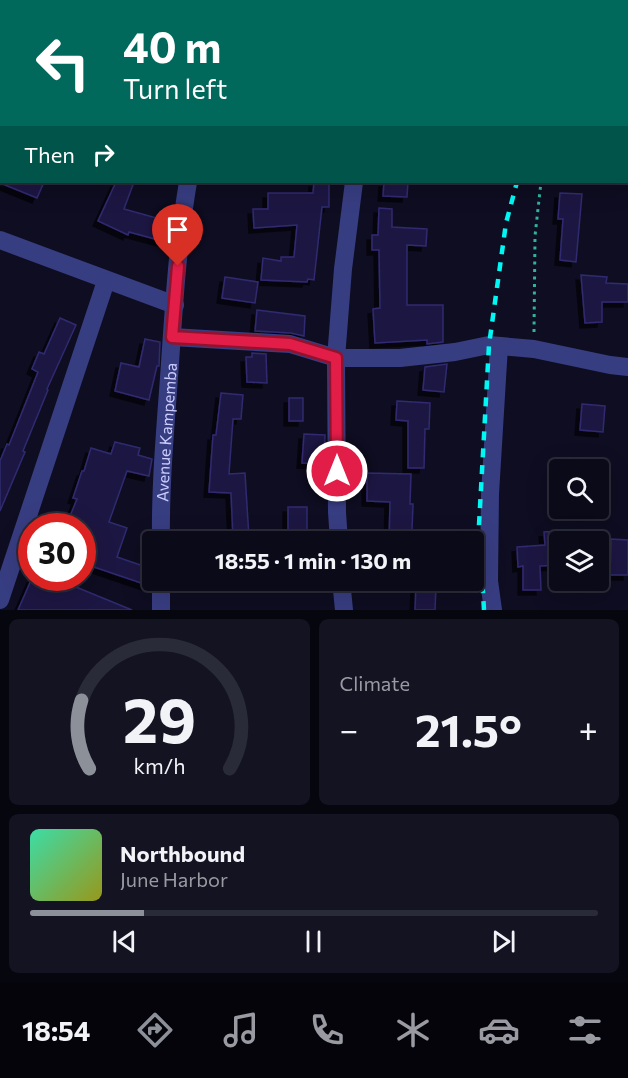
<!DOCTYPE html>
<html lang="en">
<head>
<meta charset="utf-8">
<style>
  body { margin:0; font-family:Commissioner,sans-serif; background:#131322; color:#f1f3f6; height:100vh; display:flex; flex-direction:column; font-size:22px; white-space:nowrap }
  * { box-sizing:border-box; margin:0 }
  p { font-size:20px; color:#999aa2 }
  .icon { flex:none; width:33px; height:33px; fill:none; stroke:currentColor; stroke-width:2; stroke-linecap:round; stroke-linejoin:round }
  .map { position:relative; height:610px; overflow:hidden }
  .side { display:flex; flex-direction:column; gap:9px; padding:9px; background:#06060e; flex:1 }
  .side>* { flex:none }
  .top-card { position:absolute; left:0px; top:0px; width:628px; height:183px; box-shadow:0 6px 24px #0002,0 0 0 2px #2a2b38; background:#00695c; color:#fff; overflow:hidden }
  .fabs { position:absolute; left:549px; top:459px; display:grid; gap:12px }
  .fabs a { display:grid; place-items:center; width:60px; height:60px; border-radius:6px; background:#0a0a19; box-shadow:0 6px 24px #0002,0 0 0 2px #2a2b38; font-size:30px }
  .speed { position:absolute; left:18px; top:513px; display:flex; gap:12px; font-size:30px; font-weight:700; text-align:center }
  .speed>* { display:grid; place-content:center; width:78px; height:78px; border-radius:50%; background:#0a0a19; box-shadow:0 6px 24px #0002,0 0 0 2px #2a2b38; line-height:1 }
  .speed .limit { border:9px solid #d22; background:#fff; color:#111 }
  .pin { position:absolute; display:grid; place-items:center; width:51px; height:51px; color:#fff; margin:-62px -26px; border-radius:50% 50% 50% 0; rotate:-45deg; box-shadow:0 0 6px #0007 }
  .pin .icon { rotate:45deg }
  .me { position:absolute; width:66px; margin:-33px; rotate:0deg; stroke-linejoin:round; filter:drop-shadow(0 0 4px #0008) }
  .turn { display:flex; align-items:center; gap:21px; height:126px; padding:0 24px; font-size:27px }
  .turn .icon { width:78px; height:78px; stroke-width:2.5 }
  .turn b { display:block; font-size:42px; line-height:51px }
  .then { display:flex; align-items:center; height:57px; padding:0 24px; background:#0003; gap:12px; font-size:22px }
  .big { font-size:45px; font-weight:700; line-height:1.1 }
  .side .widget { flex:1; display:flex; flex-direction:column; justify-content:center; gap:9px; min-width:0; padding:0 21px; border-radius:9px; background:#131322 }
  .side .dial { align-items:center; gap:0 }
  .dial svg { height:156px; overflow:visible; fill:none; stroke:#2a2b38; stroke-width:7; stroke-linecap:round; text-anchor:middle }
  .dial text { fill:#f1f3f6; stroke:none }
  .song { display:flex; align-items:center; gap:18px }
  .cover { width:72px; height:72px; border-radius:9px; background:linear-gradient(135deg,hsl(160 70% 55%),hsl(60 70% 35%)) }
  .played { height:6px; border-radius:3px; background:linear-gradient(90deg,#8c9099 20%,#2a2b38 20%) }
  .keys { display:flex; justify-content:space-around; direction:ltr }
  .heat { display:flex; justify-content:space-between; align-items:center; font-size:33px; direction:ltr }
  .side .tiles { flex:1; display:grid; gap:9px; grid-template-columns:1fr 1fr }
  .widget:last-child { grid-column:span 2 }
  .trip { position:absolute; left:142px; top:531px; width:342px; height:60px; border-radius:6px; background:#0a0a19; box-shadow:0 6px 24px #0002,0 0 0 2px #2a2b38; font-weight:700; line-height:60px; text-align:center }
  .dock { display:flex; height:96px; justify-content:space-around; align-items:center; background:#04040a; color:#999aa2 }
  .dock .icon { width:42px; height:42px }
  .dock .selected { color:#8c9099 }
  .dock b { font-size:27px; color:#f1f3f6 }
  .map>svg:first-child { display:block }
  .building { fill:#1c1943; stroke:#302a6f; stroke-width:1.5; filter:url(#shadow) }
  .lines { fill:none; stroke-linecap:round; stroke-linejoin:round }
  .path { stroke:#2cb49c; stroke-width:3; stroke-dasharray:3 4.5; stroke-linecap:butt }
  .minor { stroke:#373d81; stroke-width:18 }
  .rail { stroke:#00f8f4; stroke-width:4.5; stroke-dasharray:9 8; stroke-linecap:butt }
  .route-casing { stroke:#92132f; stroke-width:15 }
  .route { stroke:#e11d48; stroke-width:10 }
  .labels { text-anchor:middle; dominant-baseline:central; stroke-width:6; stroke-linejoin:round; paint-order:stroke }
  .street-label { font-size:16px; fill:#cdcdff; stroke:#0e0d21 }
</style>
</head>
<body>
<div class="map">
<svg width="628" height="610" viewBox="0 0 628 610">
  <defs>
    <filter id="shadow"><feDropShadow dx="-5" dy="5" stdDeviation="0" flood-color="#0009"/></filter>
  </defs>
  <rect width="100%" height="100%" fill="#0e0d21"/>
  <g class="building">
    <polygon points="0,182 44,182 37,198 0,183"/>
    <polygon points="116,182 134,182 124,209 171,222 166,242 129,232 128,235 98,221"/>
    <polygon points="314,182 329,182 329,207 322,207 314,280 308,279 307,282 261,280 263,258 281,261 281,257 294,257 297,225 254,228 253,209 268,209 268,193 313,193"/>
    <polygon points="384,182 408,182 407,197 383,196"/>
    <polygon points="560,193 582,194 576,262 560,260 563,219 558,219"/>
    <polygon points="379,208 392,209 392,227 427,229 426,246 407,245 407,305 443,305 443,342 427,344 427,340 375,343 373,309 380,308 379,250 372,250 372,235 378,235"/>
    <polygon points="581,275 607,277 606,283 628,284 628,302 602,302 602,322 585,323"/>
    <polygon points="225,277 258,282 255,303 222,298"/>
    <polygon points="257,310 305,316 304,336 291,333 255,331"/>
    <polygon points="60,318 76,325 47,389 48,390 23,451 25,452 0,511 0,461 7,444 9,445 38,372 32,369 39,352 44,354"/>
    <polygon points="145,339 160,342 159,366 157,366 149,400 115,391 121,363 139,367"/>
    <polygon points="252,353 266,354 267,383 247,382 246,357 252,357"/>
    <polygon points="447,364 444,392 423,390 425,367"/>
    <polygon points="221,393 243,395 241,419 233,419 229,474 245,473 249,538 233,538 231,493 209,492 213,435 216,435"/>
    <rect x="289" y="398" width="14" height="23"/>
    <polygon points="397,401 430,403 429,429 425,429 424,468 408,468 408,421 396,420"/>
    <polygon points="582,404 605,406 603,432 580,430"/>
    <polygon points="304,434 325,435 324,464 302,463"/>
    <polygon points="115,442 140,448 138,455 152,459 149,476 127,471 109,522 127,528 117,557 152,569 147,585 82,563 82,526 66,526 77,499 73,498 82,471 84,471 91,448 111,454"/>
    <polygon points="367,473 411,474 410,504 413,504 412,531 406,531 406,542 389,542 390,502 367,501"/>
    <rect x="288" y="507" width="19" height="28"/>
    <polygon points="559,531 560,565 540,566 541,590 523,590 523,566 518,567 517,547 545,545 544,532"/>
    <polygon points="611,539 628,540 628,575 610,575"/>
    <polygon points="32,578 54,578 132,610 18,610"/>
    <polygon points="416,585 436,587 435,610 415,610"/>
  </g>
  <g class="lines">
    <g class="path">
      <polyline points="620,2 621,0"/>
      <polyline points="534,332 535,236 541,182"/>
    </g>
    <g class="minor">
      <polyline points="376,0 380,2"/>
      <polyline points="34,2 35,0"/>
      <polyline points="237,2 238,0"/>
      <polyline points="501,2 502,0"/>
      <polyline points="0,41 2,41"/>
      <polyline points="0,80 2,77"/>
      <polyline points="0,240 175,305"/>
      <polyline points="172,337 290,344 336,358 400,358 455,352 489,345 534,349 610,365 628,367"/>
      <path id="s1" d="M 161,542 C 160,482 166,423 170,363 C 174,303 178,241 188,182"/>
      <polyline points="339,542 337,512 336,358 343,269 354,182"/>
      <polyline points="161,580 161,610"/>
      <polyline points="341,580 344,610"/>
      <polyline points="0,600 106,281"/>
      <polyline points="493,610 489,581 490,494 499,346"/>
    </g>
    <g class="rail">
      <polyline points="576,2 577,0"/>
      <polyline points="484,610 479,525 489,345 506,223 517,182"/>
    </g>
  </g>
  <g class="lines">
    <g class="route-casing">
      <polyline id="route" points="178,266 172,337 290,344 336,358 337,471"/>
    </g>
    <use href="#route" class="route"/>
  </g>
  <g class="labels">
    <g class="street-label">
      <text stroke="none"><textPath href="#s1" startOffset="110">Avenue Kampemba</textPath></text>
    </g>
  </g>
</svg>
<div class="fabs">
<a><svg class="icon" aria-label="search" viewBox="0 0 24 24"><circle cx="10" cy="10" r="6"/><path d="M15 15l6 6"/></svg></a>
<a><svg class="icon" aria-label="layers" viewBox="0 0 24 24"><path d="M12 4l9 5-9 5-9-5zM3 14l9 5 9-5"/></svg></a>
</div>
<div class="speed"><div class="limit">30</div></div>
<div class="pin" style="left:178px;top:266px;background:#d93025"><svg class="icon" aria-label="arrive" viewBox="0 0 24 24"><path d="M6 21V4h12l-3 4 3 4H6"/></svg></div>
<svg class="me" style="left:337px;top:471px" viewBox="-20 -20 40 40"><circle r="17" fill="#e11d48" stroke="#fff" stroke-width="3"/><path d="M0-11L8 9 0 5-8 9z" fill="#fff"/></svg>
<div class="trip">18:55 · 1 min · 130 m</div>
<div class="top-card">
<div class="turn"><svg class="icon" aria-label="left" viewBox="0 0 24 24"><path d="M17 20v-9H6M10 6l-5 5 5 5"/></svg><div><b>40 m</b>Turn left</div></div>
<div class="then">Then<svg class="icon" aria-label="right" viewBox="0 0 24 24"><path d="M7 20v-9h11M14 6l5 5-5 5"/></svg></div>
</div>
</div>
<section class="side">
<div class="tiles">
<div class="widget dial"><svg viewBox="0 0 100 80">
<path d="M14 69A42 42 0 1 1 86 69"/>
<path d="M14 69A42 42 0 0 1 10 34" stroke="#8c9099"/>
<text x="50" y="56" font-size="32" font-weight="700">29</text>
<text x="50" y="72" font-size="11">km/h</text>
</svg></div>
<div class="widget"><p>Climate</p>
<div class="heat"><a>−</a><b class="big">21.5°</b><a>+</a></div>
</div>
<div class="widget">
<div class="song"><i class="cover"></i><div><b>Northbound</b><p>June Harbor</p></div></div>
<div class="played"></div>
<div class="keys"><svg class="icon" aria-label="previous" viewBox="0 0 24 24"><path d="M18 5L8 12l10 7zM5 5v14"/></svg><svg class="icon" aria-label="pause" viewBox="0 0 24 24"><path d="M8 5v14M16 5v14"/></svg><svg class="icon" aria-label="next" viewBox="0 0 24 24"><path d="M6 5l10 7-10 7zM19 5v14"/></svg></div>
</div>
</div>
</section>
<nav class="dock">
<b>18:54</b>
<svg class="icon selected" aria-label="directions" viewBox="0 0 24 24"><path d="M12 3l9 9-9 9-9-9zM9 14v-3h6M13 9l2 2-2 2"/></svg>
<svg class="icon" aria-label="music" viewBox="0 0 24 24"><path d="M9 18V5l10-2v13"/><circle cx="6" cy="18" r="3"/><circle cx="16" cy="16" r="3"/></svg>
<svg class="icon" aria-label="phone" viewBox="0 0 24 24"><path d="M5 4h4l2 5-3 2q2 4 5 5l2-3 5 2v4C11 20 4 13 5 4z"/></svg>
<svg class="icon" aria-label="climate" viewBox="0 0 24 24"><path d="M12 3v18M4 7l16 10M4 17L20 7"/></svg>
<svg class="icon" aria-label="car" viewBox="0 0 24 24"><path d="M5 17H2v-5l4-1 3-4h7l3 4 3 1v5h-3M9 17h6M6 11h13"/><circle cx="7" cy="17" r="2"/><circle cx="17" cy="17" r="2"/></svg>
<svg class="icon" aria-label="filters" viewBox="0 0 24 24"><path d="M4 7h16M4 17h16"/><circle cx="9" cy="7" r="2"/><circle cx="15" cy="17" r="2"/></svg>
</nav>
</body>
</html>
